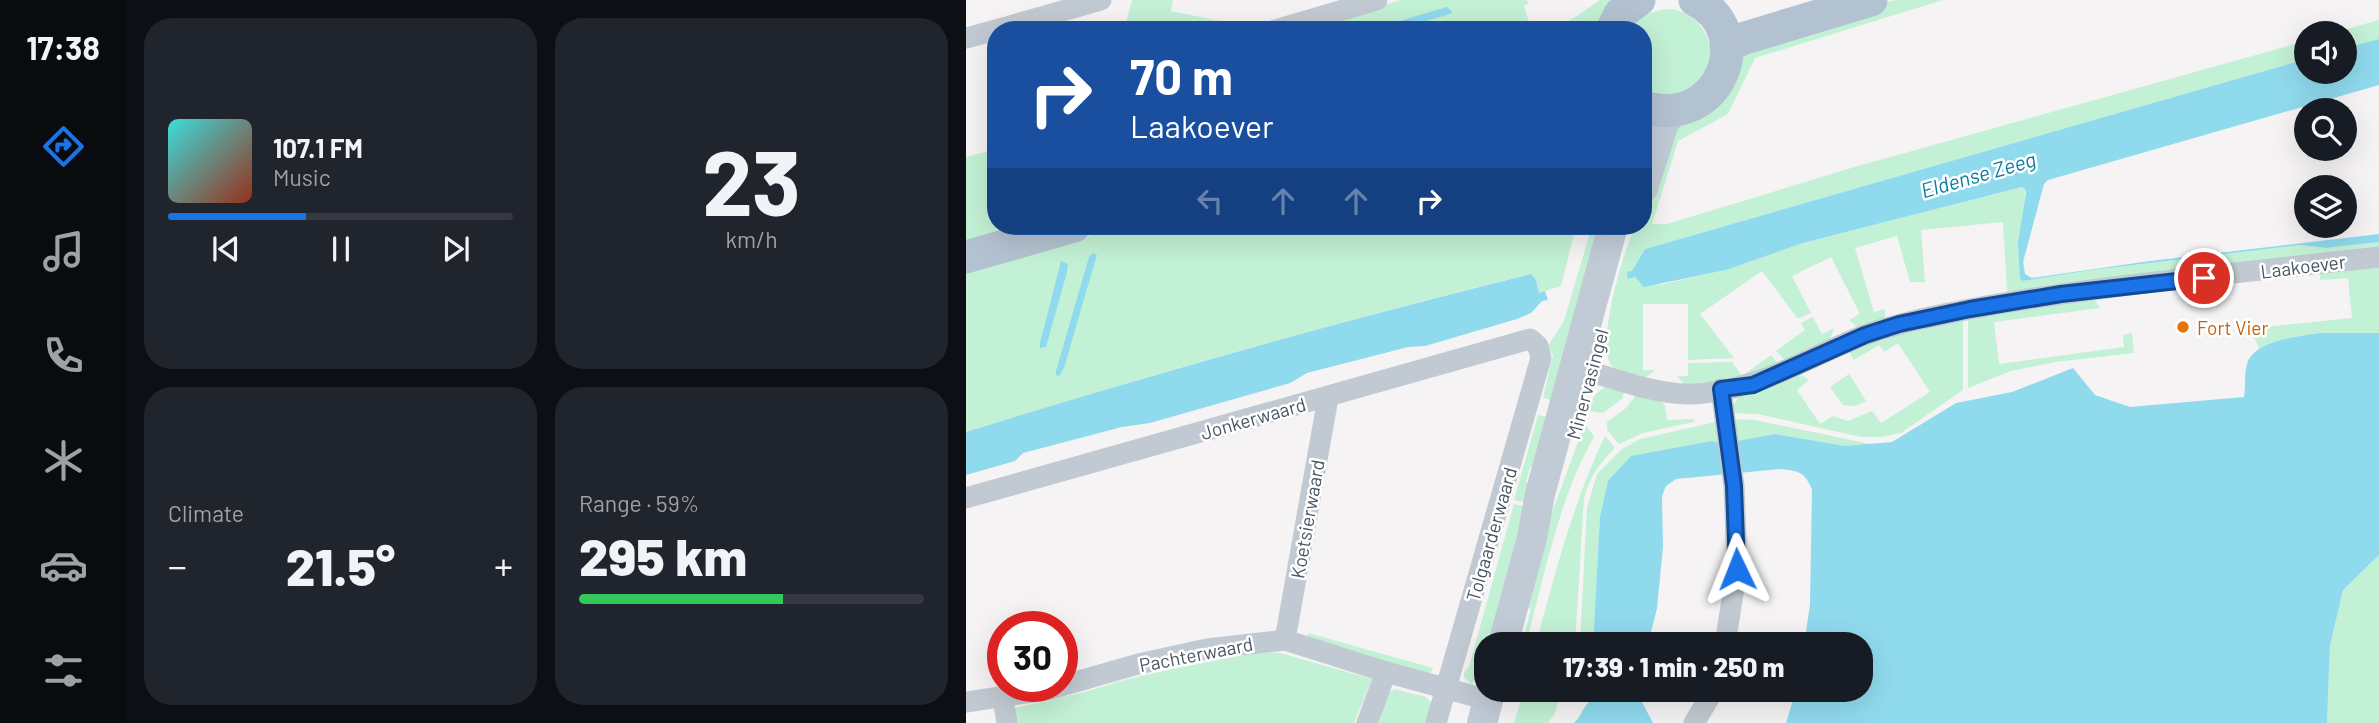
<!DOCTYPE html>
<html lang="en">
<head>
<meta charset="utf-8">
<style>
  body { margin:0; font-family:Barlow,sans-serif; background:#20242c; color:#f1f3f6; height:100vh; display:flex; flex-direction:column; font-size:26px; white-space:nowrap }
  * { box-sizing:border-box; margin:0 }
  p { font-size:23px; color:#9ea1a6 }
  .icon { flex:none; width:38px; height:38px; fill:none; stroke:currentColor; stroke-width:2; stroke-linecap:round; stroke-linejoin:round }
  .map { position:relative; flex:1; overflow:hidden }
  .panel { display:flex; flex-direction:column; gap:18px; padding:18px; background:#0d0f14; width:840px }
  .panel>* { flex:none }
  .hud { position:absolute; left:21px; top:21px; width:665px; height:214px; border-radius:28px; box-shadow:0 7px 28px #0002; background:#1a4fa0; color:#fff; overflow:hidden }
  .buttons { position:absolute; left:1328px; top:21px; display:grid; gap:14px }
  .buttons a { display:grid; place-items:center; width:63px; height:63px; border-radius:50%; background:#171b24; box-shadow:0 7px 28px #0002; font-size:35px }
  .speed { position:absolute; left:21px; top:611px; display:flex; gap:14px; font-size:35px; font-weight:700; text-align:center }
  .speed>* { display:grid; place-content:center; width:91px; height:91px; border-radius:50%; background:#171b24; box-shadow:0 7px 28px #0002; line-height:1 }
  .speed .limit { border:10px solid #d22; background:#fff; color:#111 }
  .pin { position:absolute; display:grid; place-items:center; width:60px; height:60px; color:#fff; margin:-30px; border:4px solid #fff; border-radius:50%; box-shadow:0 2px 7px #0007 }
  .me { position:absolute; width:77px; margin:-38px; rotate:358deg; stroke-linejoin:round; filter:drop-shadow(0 0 5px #0008) }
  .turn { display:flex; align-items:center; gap:24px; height:147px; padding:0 28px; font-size:32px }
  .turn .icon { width:91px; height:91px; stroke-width:2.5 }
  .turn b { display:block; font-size:49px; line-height:60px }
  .lanes { display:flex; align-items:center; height:66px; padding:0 28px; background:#0003; justify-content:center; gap:35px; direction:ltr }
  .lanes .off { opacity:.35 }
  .big { font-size:52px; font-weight:800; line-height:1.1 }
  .panel .tile { flex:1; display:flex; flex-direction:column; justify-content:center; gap:10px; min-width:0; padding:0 24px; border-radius:28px; background:#20242c }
  .panel .dial { align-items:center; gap:0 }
  .dial b { font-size:91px; line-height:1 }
  .song { display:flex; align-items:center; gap:21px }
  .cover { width:84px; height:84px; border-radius:10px; background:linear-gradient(135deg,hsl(180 70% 55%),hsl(10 70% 35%)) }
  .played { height:7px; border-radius:4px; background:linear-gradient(90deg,#1a73e8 40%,#363941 40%) }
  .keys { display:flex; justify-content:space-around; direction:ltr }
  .heat { display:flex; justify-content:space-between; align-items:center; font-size:38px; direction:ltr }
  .charge { height:10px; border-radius:5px; background:linear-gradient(90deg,#34c759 59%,#363941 0) }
  .panel .tiles { flex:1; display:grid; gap:18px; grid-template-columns:repeat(2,1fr) }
  .trip { position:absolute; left:508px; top:632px; width:399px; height:70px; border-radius:28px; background:#171b24; box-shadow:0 7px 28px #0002; font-weight:800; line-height:70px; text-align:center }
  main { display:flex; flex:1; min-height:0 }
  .dock { display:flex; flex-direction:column; width:126px; justify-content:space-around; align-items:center; background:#090b0e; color:#9ea1a6 }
  .dock .icon { width:49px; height:49px }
  .dock .on { color:#1a73e8 }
  .dock b { font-size:32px; color:#f1f3f6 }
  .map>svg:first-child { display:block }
  .green { fill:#c3f1d5 }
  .water { fill:#90daee }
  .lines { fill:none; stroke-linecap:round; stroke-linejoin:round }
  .street { stroke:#c1cad2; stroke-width:21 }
  .secondary { stroke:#c1cbd6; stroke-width:30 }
  .primary { stroke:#b3c2d1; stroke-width:33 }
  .route-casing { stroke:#114b97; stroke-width:18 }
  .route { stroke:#1a73e8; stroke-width:12 }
  .food-dot { fill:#e8710a; stroke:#fff; stroke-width:2.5 }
  .labels { text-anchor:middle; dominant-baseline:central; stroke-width:5; stroke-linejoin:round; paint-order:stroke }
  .street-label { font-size:19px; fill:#4a5661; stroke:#fff }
  .food-label { font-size:19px; fill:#c56008; stroke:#fff; text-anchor:start }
  .water-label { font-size:21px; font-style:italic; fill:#0c7c9b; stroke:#fff }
</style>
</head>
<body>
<main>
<nav class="dock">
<b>17:38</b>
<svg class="icon on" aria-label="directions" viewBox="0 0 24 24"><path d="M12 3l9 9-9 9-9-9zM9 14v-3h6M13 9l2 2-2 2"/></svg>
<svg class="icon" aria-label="music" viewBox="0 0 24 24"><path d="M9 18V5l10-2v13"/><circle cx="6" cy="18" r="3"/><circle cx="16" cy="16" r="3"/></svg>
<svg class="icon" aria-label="phone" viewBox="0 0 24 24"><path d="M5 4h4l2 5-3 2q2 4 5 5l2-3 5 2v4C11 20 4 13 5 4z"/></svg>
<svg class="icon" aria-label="climate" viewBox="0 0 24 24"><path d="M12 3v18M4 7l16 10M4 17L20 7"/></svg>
<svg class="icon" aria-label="car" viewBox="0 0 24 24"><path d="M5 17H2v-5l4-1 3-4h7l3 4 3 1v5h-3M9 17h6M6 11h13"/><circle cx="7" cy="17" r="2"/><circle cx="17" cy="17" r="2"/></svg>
<svg class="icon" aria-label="filters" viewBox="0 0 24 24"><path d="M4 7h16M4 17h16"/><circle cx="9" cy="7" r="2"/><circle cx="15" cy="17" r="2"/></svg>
</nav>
<section class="panel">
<div class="tiles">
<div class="tile">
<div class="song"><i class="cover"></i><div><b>107.1 FM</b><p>Music</p></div></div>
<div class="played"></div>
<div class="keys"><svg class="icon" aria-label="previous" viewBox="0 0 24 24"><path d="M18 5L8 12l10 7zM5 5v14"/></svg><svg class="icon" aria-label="pause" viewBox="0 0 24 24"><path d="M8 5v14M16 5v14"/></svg><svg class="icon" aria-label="next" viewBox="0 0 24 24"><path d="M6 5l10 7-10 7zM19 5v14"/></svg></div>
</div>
<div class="tile dial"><b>23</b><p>km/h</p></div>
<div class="tile"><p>Climate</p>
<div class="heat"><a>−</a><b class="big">21.5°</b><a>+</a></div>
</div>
<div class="tile"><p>Range · 59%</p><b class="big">295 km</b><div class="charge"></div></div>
</div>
</section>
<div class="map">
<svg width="1413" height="723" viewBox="0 0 1413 723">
  <rect width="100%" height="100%" fill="#f5f3f3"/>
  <g class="green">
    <polygon points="166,0 207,0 205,11 264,23 241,30 158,30"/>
    <polygon points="435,0 561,0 562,4 558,5 565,30 332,30"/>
    <polygon points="634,0 657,0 637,30 586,30 608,18"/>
    <path d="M 929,0 L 977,0 L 789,58 L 762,114 L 712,141 L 686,224 L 701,224 L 892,166 L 1340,41 L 1340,59 L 679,249 L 669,277 L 693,285 L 760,270 L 837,243 L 1056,187 L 1059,189 L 1057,281 L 1126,270 L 1334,245 L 1360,248 L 1413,242 L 1413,253 L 1044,294 L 1041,291 L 1037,222 L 955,230 L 959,282 L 944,282 L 931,236 L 889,248 L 908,312 L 919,309 L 919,318 L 891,327 L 883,320 L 894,314 L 865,257 L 826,276 L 845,313 L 832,319 L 796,271 L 734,314 L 768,358 L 722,360 L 722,304 L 677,304 L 677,370 L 689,370 L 677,380 C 667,376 649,373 644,363 C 631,340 658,250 669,226 L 677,226 L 677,206 L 686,187 L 698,138 L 774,52 L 790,42 Z"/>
    <path d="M 707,9 C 712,11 718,12 722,15 C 741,26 752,54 741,74 C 736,82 724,90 717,97 L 677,94 L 677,30 L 661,30 C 676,15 686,10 707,9 Z"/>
    <polygon points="1413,20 1413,39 1379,48 1379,33 1367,33"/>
    <polygon points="30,149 30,226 71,226 0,247 0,157"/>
    <path d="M 155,226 L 610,226 L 595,286 L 573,293 L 570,280 L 564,274 C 374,321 187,374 0,432 L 0,269 L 96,244 Z"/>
    <polygon points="626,226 643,226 594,402 577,398 587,355 582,346 598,321"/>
    <path d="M 1413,263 L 1413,333 C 1373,339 1330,326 1294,350 L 1284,329 L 1288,328 L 1386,318 L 1382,278 L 1354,280 L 1354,272 Z"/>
    <polygon points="1125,295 1134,308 1028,322 1033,364 1158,347 1157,335 1166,333 1168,353 1089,362 1045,371 1002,388 1002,316"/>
    <polygon points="847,317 856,334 868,328 863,342 821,362 810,351 839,330 835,323"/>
    <polygon points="997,318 997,390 935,433 915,437 895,437 792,414 766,413 768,404 773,396 830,375 837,376 843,380 831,390 854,424 867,416 882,421 906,411 915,423 964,392 932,343 918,352 913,345 888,360 881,349"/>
    <polygon points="805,355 813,365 767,380 718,384 711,376 722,376 722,363 766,362 776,376"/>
    <polygon points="883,374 900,401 889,406 877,405 864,387"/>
    <path d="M 642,386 L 659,388 L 656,399 L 637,413 L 622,411 C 626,398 629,392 642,386 Z"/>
    <polygon points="671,394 692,397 699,406 701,420 728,419 728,422 677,433 653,444 641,430 641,422 659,409"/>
    <polygon points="572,415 590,419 567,467 564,467 560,482 563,483 561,503 548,500"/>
    <polygon points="765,419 789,420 909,445 879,446 809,434 769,442"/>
    <polygon points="754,421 756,444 634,517 627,644 614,644 621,508 631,474 656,449 674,439"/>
    <path d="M 618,426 L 622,428 L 628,437 C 593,497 578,577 560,644 L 556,644 L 565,609 L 557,606 L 575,542 Z"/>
    <path d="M 639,436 L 649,448 C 633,464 624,476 618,498 L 609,644 L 570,644 C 589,573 607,503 639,436 Z"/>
    <polygon points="548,504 564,508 528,644 520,644 520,668 516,668 513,677 505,684 498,677 498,672 503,667"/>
    <polygon points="1413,555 1413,723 1361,723 1364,646 1377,590"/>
    <polygon points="342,633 467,668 463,678 340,643"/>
    <polygon points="293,652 314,653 406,679 388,723 47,723 45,711 50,708 119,692 158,680 206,669"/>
    <polygon points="428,689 460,697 468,706 464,723 413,723 420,695"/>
    <polygon points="558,690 584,690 595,694 589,713 582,723 548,723"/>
  </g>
  <g class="water">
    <polygon points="481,7 487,13 430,30 403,30"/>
    <polygon points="1413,39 1413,85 1082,180 1078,184 1057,262 1059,274 1066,278 1184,261 1413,234 1413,242 1360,248 1334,245 1126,270 1057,281 1054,279 1052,243 1060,193 1059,189 1056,187 837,243 760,270 678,287 669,277 662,279 661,272 666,271 679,249 1340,59 1340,72 1379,72 1379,48"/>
    <polygon points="127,253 131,255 130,258 98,368 93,376 90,375 90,371 123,257"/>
    <polygon points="95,261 102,264 101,272 80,347 74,348 74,343"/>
    <path d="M 565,274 L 570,280 L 573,293 L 579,291 L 582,300 L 576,301 L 565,313 L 551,319 L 459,346 L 442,347 L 341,373 L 324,383 L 184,423 L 156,427 L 57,453 L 49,461 L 0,475 L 0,432 C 187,374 375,321 565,274 Z"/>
    <path d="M 1355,333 L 1413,333 L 1413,555 L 1377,590 L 1364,646 L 1361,723 L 820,723 L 830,690 L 894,690 L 894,644 L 838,644 L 844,605 L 846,489 C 838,471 832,471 814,469 L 710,479 L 700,486 L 696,496 L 697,547 L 691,608 L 682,644 L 627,644 L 634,517 L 642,481 L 665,456 L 746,441 L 756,444 L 809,434 L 879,446 L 926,442 L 990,403 L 1046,392 L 1107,368 L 1129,395 L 1164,407 L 1278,397 C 1280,387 1278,374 1281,364 C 1288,340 1334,336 1355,333 Z"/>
    <path d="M 629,690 L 672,690 L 676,702 L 687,723 L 608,723 C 618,714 614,707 631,696 Z"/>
  </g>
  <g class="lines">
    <g class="street">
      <polyline points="30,30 135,0"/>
      <polyline points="309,30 411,0"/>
      <polyline points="0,38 30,30"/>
      <path d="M 609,367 C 644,377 687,394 722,394 C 788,393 838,359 896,336 C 931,323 968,316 1004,309 C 1139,284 1277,273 1413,257"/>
      <polyline points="755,389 768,486 771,569 759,644"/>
      <polyline points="0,498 564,339 572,346 575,358 470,723"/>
      <polyline points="319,640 362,398"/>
      <polyline points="37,698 41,723"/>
      <polyline points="0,702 85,689 172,664 241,649 319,640 420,672 522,700"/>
      <polyline points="401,723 420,672"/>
      <polyline points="728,723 748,690"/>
    </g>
    <g class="secondary">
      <polyline points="677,188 699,120 709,112"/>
      <polyline points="537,644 566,538 574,494 647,226"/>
      <polyline points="516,723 525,690"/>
    </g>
    <g class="primary">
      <polyline points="646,30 654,14 673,0"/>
      <polyline points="760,46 779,38 905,0"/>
      <path d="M 677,107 C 753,131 793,32 729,0"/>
      <polyline points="0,257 108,226"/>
    </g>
  </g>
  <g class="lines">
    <g class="route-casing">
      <polyline id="route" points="771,569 768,486 755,389 787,385 899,335 933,324 1004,309 1095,294 1238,278"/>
    </g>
    <use href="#route" class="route"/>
  </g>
  <circle class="food-dot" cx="1217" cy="327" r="7"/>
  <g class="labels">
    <g class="street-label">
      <text transform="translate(1337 266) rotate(-7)">Laakoever</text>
      <text transform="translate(621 384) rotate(-75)">Minervasingel</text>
      <text transform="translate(287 418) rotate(-16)">Jonkerwaard</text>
      <text transform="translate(341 519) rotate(-80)">Koetsierwaard</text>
      <text transform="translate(525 534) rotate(-74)">Tolgaarderwaard</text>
      <text transform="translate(230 654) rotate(-11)">Pachterwaard</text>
    </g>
    <g class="food-label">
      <text x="1231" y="327">Fort Vier</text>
    </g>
    <g class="water-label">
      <text transform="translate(1012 174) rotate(-16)">Eldense Zeeg</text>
    </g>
  </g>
</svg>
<div class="buttons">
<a><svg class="icon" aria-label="sound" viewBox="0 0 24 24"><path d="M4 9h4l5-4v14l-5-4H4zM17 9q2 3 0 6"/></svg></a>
<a><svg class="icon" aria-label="search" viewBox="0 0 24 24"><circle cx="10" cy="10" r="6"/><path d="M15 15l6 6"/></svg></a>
<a><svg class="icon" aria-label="layers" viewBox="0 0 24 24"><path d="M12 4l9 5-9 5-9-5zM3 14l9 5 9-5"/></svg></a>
</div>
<div class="speed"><div class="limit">30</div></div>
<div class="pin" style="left:1238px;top:278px;background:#d93025"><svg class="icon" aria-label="arrive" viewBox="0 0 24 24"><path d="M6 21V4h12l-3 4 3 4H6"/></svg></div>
<svg class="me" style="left:771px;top:569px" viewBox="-20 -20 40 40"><path d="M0-17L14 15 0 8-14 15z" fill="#1a73e8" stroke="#fff" stroke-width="4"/></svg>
<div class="trip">17:39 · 1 min · 250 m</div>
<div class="hud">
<div class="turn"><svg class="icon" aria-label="right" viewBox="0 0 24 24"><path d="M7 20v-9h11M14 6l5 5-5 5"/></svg><div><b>70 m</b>Laakoever</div></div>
<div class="lanes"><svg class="icon off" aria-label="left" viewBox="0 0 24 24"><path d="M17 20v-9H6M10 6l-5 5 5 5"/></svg><svg class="icon off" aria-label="ahead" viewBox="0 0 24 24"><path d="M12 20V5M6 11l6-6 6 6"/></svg><svg class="icon off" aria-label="ahead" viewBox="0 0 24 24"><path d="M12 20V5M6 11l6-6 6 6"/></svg><svg class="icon" aria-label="right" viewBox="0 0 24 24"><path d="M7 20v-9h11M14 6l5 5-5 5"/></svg></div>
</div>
</div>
</main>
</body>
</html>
